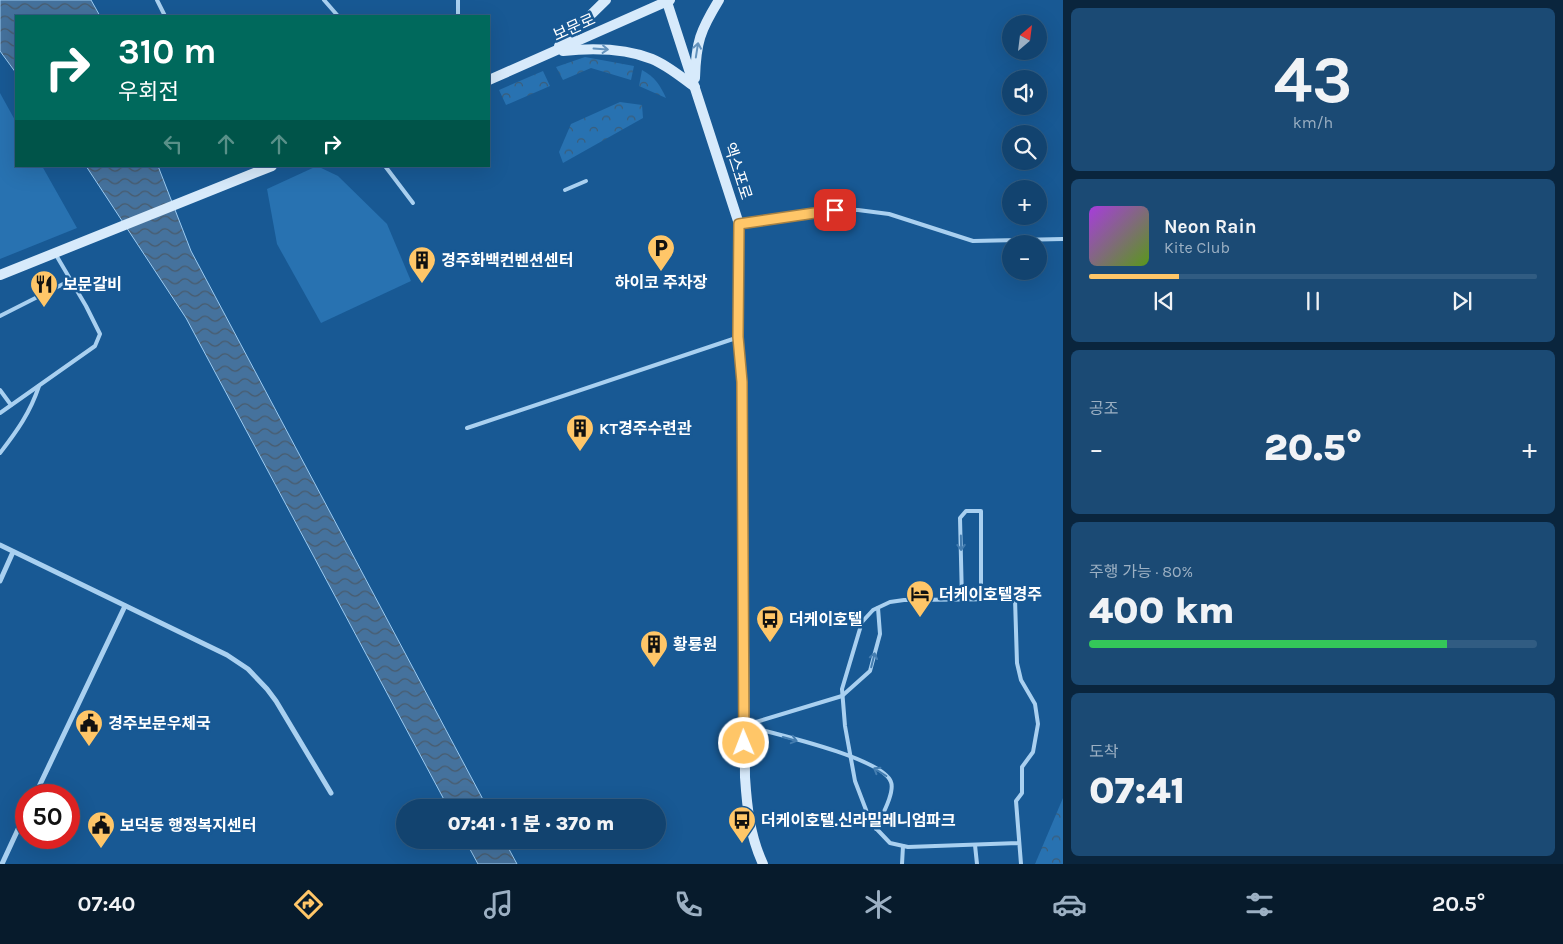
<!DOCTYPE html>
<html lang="ko">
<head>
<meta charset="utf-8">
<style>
  body { margin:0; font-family:Karla,"Noto Sans KR",sans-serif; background:#1b4a74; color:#f1f3f6; height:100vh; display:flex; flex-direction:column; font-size:19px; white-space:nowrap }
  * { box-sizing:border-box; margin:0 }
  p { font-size:16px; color:#9cb0c3 }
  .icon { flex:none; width:28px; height:28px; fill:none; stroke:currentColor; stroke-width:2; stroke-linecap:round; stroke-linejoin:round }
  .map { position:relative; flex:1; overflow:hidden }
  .drawer { display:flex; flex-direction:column; gap:8px; padding:8px; background:#0a253d; width:500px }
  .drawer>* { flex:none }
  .banner { position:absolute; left:15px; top:15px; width:475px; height:152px; border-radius:0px; box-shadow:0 5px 20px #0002,0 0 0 1px #315c82; background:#00695c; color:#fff; overflow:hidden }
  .needle { width:32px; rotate:28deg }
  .fabs { position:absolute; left:1002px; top:15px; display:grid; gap:10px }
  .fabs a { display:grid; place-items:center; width:45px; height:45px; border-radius:50%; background:#12436f; box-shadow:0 5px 20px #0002,0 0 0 1px #315c82; font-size:25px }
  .speed { position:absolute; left:15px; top:784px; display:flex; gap:10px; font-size:25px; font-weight:700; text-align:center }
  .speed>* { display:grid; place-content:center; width:65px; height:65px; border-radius:50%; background:#12436f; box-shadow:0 5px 20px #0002,0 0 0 1px #315c82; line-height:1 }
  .speed .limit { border:8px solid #d22; background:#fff; color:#111 }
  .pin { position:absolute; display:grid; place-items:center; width:42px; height:42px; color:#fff; margin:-21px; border-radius:10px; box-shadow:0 2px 8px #0006 }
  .me { position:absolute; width:55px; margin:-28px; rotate:359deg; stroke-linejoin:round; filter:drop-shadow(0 0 4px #0008) }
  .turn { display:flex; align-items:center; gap:18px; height:105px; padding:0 20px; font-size:22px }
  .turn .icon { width:65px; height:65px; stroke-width:2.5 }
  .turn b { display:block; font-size:35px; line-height:42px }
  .lanes { display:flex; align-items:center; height:48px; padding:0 20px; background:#0003; justify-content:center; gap:25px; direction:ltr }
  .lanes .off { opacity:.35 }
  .big { font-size:38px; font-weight:800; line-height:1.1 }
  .drawer .tile { flex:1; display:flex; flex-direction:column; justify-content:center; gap:8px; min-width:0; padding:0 18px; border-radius:8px; background:#1b4a74 }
  .drawer .dial { align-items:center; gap:0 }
  .dial b { font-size:65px; line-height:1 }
  .song { display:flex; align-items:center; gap:15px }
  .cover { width:60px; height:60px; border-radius:8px; background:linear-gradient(135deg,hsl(280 70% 55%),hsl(90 70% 35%)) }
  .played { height:5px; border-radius:2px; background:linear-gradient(90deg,#ffc668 20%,#315c82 20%) }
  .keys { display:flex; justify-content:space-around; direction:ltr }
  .heat { display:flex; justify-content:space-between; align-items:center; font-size:28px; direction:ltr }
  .charge { height:8px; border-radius:4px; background:linear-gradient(90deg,#34c759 80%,#315c82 0) }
  .trip { position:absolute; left:396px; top:799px; width:270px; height:50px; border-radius:25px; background:#12436f; box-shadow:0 5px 20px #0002,0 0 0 1px #315c82; font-weight:800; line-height:50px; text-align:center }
  .tabs { display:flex; height:80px; justify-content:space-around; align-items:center; background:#071b2c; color:#9cb0c3 }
  .tabs .icon { width:35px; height:35px }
  .tabs .active { color:#ffc668 }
  .tabs b { font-size:22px; color:#f1f3f6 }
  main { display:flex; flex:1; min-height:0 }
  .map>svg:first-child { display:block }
  .forest { fill:url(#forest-crowns) }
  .park { fill:#2872b1 }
  .water { fill:url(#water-waves); stroke:#9cccf3 }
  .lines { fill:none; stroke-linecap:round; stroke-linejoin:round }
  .lane { stroke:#a9d0f0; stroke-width:4 }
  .street { stroke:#a9d0f0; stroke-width:5 }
  .secondary { stroke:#d7eafb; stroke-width:10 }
  .oneway { stroke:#6493bd }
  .oneway2 { stroke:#447db0 }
  .route-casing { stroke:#a68144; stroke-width:12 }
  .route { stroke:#ffc668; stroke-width:9 }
  .labels { text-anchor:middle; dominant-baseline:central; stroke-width:5; stroke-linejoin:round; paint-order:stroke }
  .street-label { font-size:16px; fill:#fff; stroke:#185994 }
  .poi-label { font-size:16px; font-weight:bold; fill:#fff; stroke:#185994; text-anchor:start }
</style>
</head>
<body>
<main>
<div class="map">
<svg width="1063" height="864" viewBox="0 0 1063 864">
  <defs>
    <pattern id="forest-crowns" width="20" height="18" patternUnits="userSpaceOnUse" patternTransform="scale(1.25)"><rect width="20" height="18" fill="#2872b1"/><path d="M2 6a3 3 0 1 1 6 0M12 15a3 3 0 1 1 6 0" fill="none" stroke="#3c5d79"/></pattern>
    <pattern id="water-waves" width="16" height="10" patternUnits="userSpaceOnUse" patternTransform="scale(1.25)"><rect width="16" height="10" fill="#45729d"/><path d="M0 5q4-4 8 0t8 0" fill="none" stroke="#495b6c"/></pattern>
  </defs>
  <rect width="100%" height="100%" fill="#185994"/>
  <g class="forest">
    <polygon points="585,57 634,66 631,80 591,68 563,80 556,67"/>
    <path d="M 642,70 C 655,77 660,85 666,98 L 639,86 Z"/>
    <polygon points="543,71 550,86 506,105 499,90"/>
    <polygon points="620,102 642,105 643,118 563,163 559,152 571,124"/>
    <polygon points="1063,798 1063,864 1035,864"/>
  </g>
  <g class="park">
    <polygon points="0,93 16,122 16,166 42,166 77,228 0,259"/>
    <polygon points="317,166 338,176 387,224 411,281 321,323 277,244 267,189"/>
  </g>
  <g class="water">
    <polygon points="0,0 91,0 100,16 16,16 16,73 0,51"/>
    <polygon points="86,166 158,166 191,251 487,807 448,807 186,318"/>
    <polygon points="465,840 504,840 517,864 478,864"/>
  </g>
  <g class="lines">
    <g class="lane">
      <polyline points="157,0 165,16"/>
      <polyline points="324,0 338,16"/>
      <polyline points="458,0 458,16"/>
      <polyline points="385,166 413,203"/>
      <polyline points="565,190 586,181"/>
      <polyline points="741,224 835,210 858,210 889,214 973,241 1063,239"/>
      <polyline points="0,316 71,280"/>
      <polyline points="0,390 11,405"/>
      <polyline points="0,413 95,346 100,334 86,306 56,255"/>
      <polyline points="467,428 736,338"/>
      <path d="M 0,453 C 17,431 30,413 39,386"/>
      <polyline points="962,600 960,518 966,511 981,511 981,600"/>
      <polyline points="746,725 842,696 870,671 880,634 878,608"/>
      <path d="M 746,726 C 772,733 883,758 891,782 C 895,793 881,817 876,829"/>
      <polyline points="1019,843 908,847 890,843 871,823 855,781 845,726 842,689 862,622 873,610 890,602 904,600 1015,599 1017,663 1021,680 1035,704 1038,724 1033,752 1022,767 1022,793 1016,801 1021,864"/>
      <polyline points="975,845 977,864"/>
      <polyline points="902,864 903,846"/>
    </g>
    <g class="street">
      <polyline points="0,545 227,655 248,669 267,689 276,701 331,793"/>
      <polyline points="0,581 13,552"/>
      <polyline points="35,795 125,606"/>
      <polyline points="2,864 26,812"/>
    </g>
    <g class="secondary">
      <path d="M 667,2 L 739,224 L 738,337 L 742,382 L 745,777 C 747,808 750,836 763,864"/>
      <polyline points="559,46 606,0"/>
      <path d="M 563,51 C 592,48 624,48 652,59 C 667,65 681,77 695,87"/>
      <path d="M 695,78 C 696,42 700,31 719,0"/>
      <polyline points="489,80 670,0"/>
      <polyline points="0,275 272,166"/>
    </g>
  </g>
  <defs><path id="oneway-shaft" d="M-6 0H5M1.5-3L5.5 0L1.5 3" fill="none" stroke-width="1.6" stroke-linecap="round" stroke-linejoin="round" transform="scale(1.25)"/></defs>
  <g class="oneway">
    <use href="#oneway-shaft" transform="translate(601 49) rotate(4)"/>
    <use href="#oneway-shaft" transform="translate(697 50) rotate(-81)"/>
  </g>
  <g class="oneway2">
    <use href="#oneway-shaft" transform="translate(961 543) rotate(89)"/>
    <use href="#oneway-shaft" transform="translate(873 660) rotate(-76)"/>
    <use href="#oneway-shaft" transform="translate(790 739) rotate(16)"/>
    <use href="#oneway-shaft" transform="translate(880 772) rotate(-148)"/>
  </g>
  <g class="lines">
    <g class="route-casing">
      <polyline id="route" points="744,743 742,382 738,337 739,224 835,210"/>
    </g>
    <use href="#route" class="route"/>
  </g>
  <defs>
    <g id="parking-pin" transform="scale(1.4375)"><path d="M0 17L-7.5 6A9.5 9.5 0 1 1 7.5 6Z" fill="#ffc668" stroke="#185994"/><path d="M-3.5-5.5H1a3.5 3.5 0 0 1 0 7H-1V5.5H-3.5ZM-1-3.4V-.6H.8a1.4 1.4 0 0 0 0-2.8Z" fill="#111"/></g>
    <g id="building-pin" transform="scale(1.4375)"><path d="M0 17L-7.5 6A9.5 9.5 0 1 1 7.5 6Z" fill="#ffc668" stroke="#185994"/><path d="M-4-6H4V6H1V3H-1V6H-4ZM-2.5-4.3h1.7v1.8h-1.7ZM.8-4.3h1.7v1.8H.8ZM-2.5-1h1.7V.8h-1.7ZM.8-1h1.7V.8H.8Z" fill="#111"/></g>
    <g id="restaurant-pin" transform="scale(1.4375)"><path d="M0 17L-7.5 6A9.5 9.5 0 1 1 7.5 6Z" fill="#ffc668" stroke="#185994"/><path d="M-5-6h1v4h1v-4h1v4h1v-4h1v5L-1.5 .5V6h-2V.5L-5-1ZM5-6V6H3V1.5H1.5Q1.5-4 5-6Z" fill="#111"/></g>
    <g id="hotel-pin" transform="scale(1.4375)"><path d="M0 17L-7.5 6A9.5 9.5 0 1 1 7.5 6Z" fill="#ffc668" stroke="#185994"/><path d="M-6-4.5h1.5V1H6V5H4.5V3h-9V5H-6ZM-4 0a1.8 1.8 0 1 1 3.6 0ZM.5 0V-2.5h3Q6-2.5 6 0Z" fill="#111"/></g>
    <g id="bus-pin" transform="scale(1.4375)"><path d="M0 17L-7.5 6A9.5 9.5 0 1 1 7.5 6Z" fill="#ffc668" stroke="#185994"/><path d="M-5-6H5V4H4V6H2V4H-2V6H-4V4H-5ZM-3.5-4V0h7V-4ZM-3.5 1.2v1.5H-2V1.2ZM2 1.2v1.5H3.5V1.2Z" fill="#111"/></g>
    <g id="civic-pin" transform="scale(1.4375)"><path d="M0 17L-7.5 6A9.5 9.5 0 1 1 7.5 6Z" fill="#ffc668" stroke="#185994"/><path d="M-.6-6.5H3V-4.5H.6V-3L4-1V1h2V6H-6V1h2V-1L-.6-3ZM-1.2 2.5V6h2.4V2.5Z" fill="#111"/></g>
  </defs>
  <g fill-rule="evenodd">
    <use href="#parking-pin" x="661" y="248"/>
    <use href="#building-pin" x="422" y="260"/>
    <use href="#restaurant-pin" x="44" y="284"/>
    <use href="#building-pin" x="580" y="428"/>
    <use href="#hotel-pin" x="920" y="594"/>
    <use href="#bus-pin" x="770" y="619"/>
    <use href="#building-pin" x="654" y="644"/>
    <use href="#civic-pin" x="89" y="723"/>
    <use href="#bus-pin" x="742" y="820"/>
    <use href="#civic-pin" x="101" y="825"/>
  </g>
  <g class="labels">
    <g class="street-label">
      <text transform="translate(574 27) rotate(-24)">보문로</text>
      <text transform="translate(738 171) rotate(72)">엑스포로</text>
    </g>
    <g class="poi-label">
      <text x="441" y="260">경주화백컨벤션센터</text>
      <text x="661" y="282" text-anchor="middle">하이코 주차장</text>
      <text x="63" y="284">보문갈비</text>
      <text x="599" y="428">KT경주수련관</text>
      <text x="939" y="594">더케이호텔경주</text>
      <text x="789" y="619">더케이호텔</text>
      <text x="673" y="644">황룡원</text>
      <text x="108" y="723">경주보문우체국</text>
      <text x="761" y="820">더케이호텔.신라밀레니엄파크</text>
      <text x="120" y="825">보덕동 행정복지센터</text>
    </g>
  </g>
</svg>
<div class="fabs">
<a><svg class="needle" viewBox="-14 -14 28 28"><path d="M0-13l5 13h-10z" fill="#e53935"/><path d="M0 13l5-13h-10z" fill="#9cb0c3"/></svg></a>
<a><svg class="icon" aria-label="sound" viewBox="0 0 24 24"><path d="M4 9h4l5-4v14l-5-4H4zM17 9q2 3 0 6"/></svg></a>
<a><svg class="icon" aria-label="search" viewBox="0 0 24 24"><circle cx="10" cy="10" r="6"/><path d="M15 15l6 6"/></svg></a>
<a>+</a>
<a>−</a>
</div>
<div class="speed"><div class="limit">50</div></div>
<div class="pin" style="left:835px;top:210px;background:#d93025"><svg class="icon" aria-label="arrive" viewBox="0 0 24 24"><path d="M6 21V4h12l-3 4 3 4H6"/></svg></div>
<svg class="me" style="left:744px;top:743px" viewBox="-20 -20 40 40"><circle r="17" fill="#ffc668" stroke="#fff" stroke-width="3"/><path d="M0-11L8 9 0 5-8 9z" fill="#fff"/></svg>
<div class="trip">07:41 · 1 분 · 370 m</div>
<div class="banner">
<div class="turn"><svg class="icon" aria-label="right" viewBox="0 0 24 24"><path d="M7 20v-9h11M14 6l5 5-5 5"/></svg><div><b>310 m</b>우회전</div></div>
<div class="lanes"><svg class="icon off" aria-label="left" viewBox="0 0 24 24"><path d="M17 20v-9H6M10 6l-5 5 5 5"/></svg><svg class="icon off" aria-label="ahead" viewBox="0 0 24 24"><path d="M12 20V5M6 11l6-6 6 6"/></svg><svg class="icon off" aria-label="ahead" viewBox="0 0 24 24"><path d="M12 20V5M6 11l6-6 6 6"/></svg><svg class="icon" aria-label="right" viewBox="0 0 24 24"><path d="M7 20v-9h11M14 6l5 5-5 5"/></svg></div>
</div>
</div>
<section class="drawer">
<div class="tile dial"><b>43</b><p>km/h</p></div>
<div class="tile">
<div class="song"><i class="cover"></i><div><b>Neon Rain</b><p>Kite Club</p></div></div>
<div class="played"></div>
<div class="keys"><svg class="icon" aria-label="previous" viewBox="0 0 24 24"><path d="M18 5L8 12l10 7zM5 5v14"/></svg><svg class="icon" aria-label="pause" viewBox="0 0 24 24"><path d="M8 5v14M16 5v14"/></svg><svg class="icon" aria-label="next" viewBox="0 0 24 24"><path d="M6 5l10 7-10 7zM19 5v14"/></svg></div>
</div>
<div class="tile"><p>공조</p>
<div class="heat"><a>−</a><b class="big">20.5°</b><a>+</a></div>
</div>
<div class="tile"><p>주행 가능 · 80%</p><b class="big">400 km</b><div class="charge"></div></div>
<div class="tile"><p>도착</p><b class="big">07:41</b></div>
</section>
</main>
<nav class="tabs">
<b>07:40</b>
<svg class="icon active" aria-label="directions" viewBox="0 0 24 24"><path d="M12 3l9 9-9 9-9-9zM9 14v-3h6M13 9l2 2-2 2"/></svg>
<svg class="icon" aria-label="music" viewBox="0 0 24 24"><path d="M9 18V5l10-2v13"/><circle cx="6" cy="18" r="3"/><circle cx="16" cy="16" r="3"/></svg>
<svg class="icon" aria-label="phone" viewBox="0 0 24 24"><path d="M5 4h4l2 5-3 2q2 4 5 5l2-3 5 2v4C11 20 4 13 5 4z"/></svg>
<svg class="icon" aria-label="climate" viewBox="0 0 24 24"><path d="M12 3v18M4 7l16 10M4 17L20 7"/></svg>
<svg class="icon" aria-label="car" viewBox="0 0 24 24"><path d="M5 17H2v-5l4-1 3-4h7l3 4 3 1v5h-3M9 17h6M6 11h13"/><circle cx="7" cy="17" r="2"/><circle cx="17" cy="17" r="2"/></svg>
<svg class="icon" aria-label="filters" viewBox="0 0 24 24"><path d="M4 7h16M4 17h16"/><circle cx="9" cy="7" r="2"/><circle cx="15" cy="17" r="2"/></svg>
<b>20.5°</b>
</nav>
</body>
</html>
